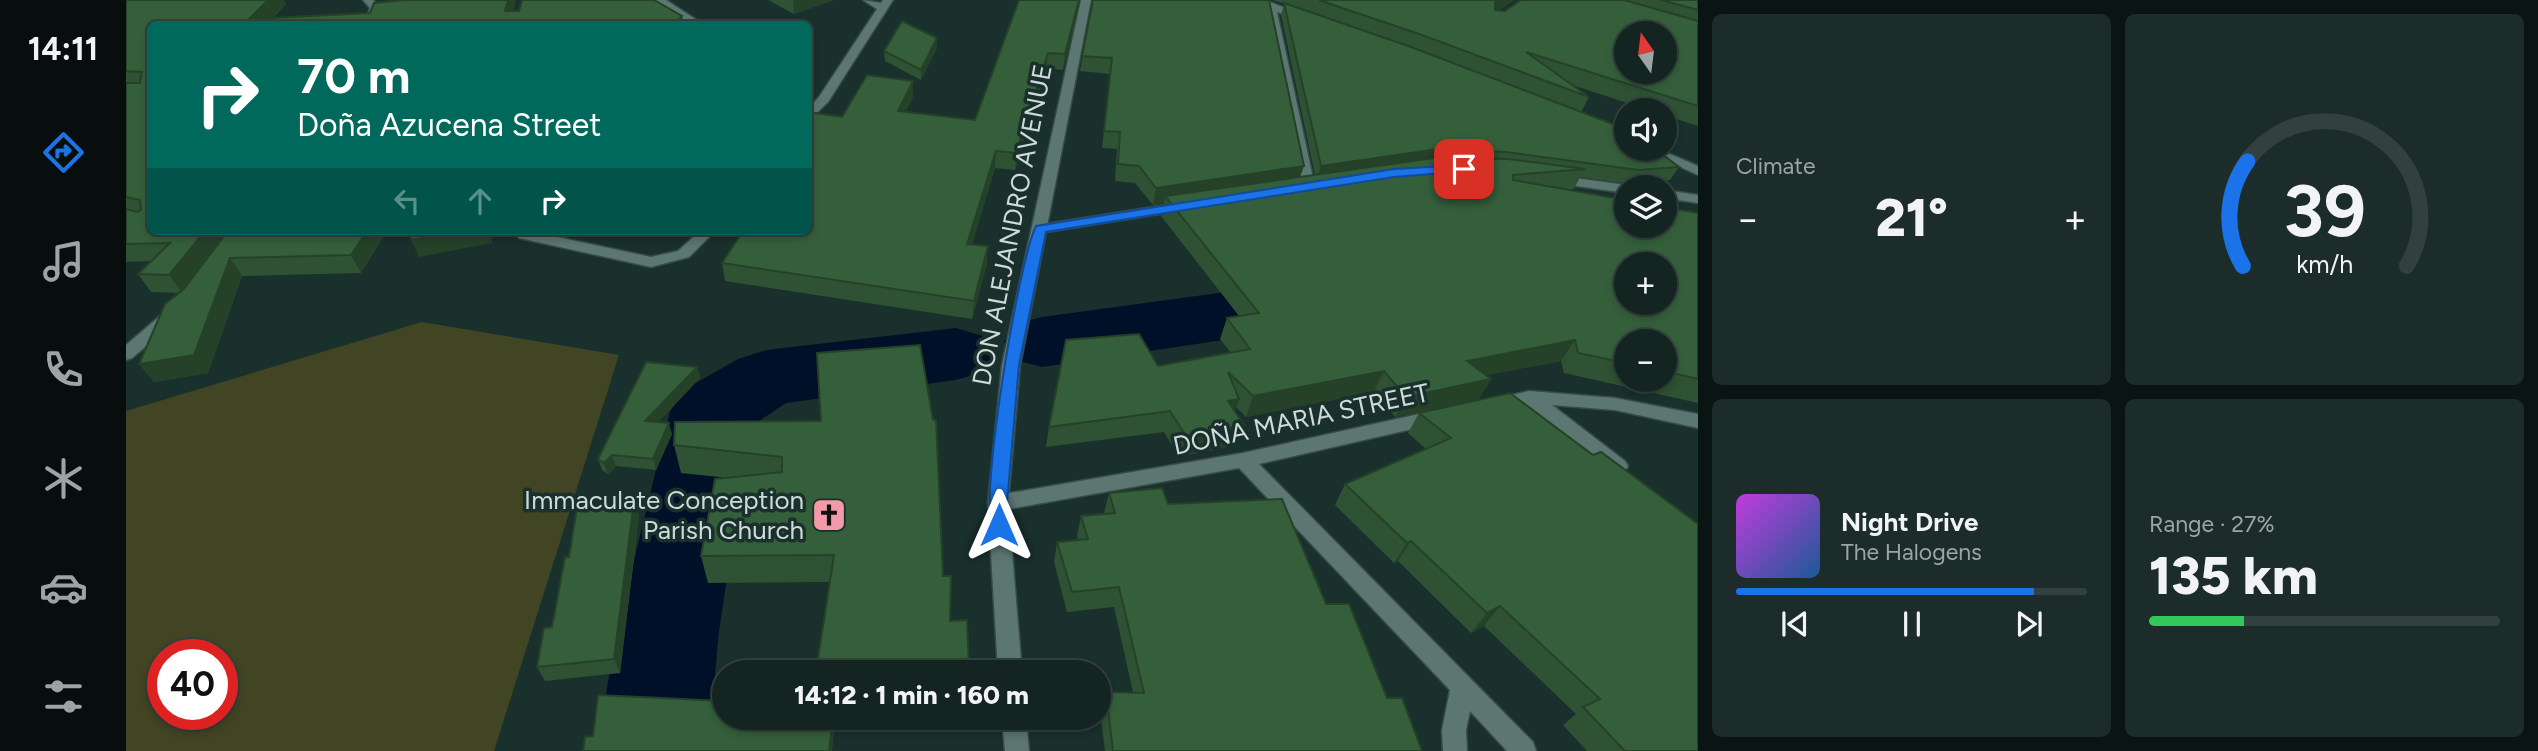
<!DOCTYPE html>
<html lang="en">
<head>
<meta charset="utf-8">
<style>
  body { margin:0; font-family:Figtree,sans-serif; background:#1c2c2a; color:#f1f3f6; height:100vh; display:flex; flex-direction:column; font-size:26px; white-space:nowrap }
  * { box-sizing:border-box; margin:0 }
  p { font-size:23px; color:#9da4a5 }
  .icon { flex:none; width:38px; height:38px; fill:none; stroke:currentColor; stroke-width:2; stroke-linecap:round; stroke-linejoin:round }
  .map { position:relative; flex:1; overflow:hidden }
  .panel { display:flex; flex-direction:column; gap:14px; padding:14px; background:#0a1412; width:840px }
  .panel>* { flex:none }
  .top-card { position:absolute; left:21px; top:21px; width:665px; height:214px; border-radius:10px; box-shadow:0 4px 10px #0003,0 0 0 2px #32413f; background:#00695c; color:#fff; overflow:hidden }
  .needle { width:46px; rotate:346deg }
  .buttons { position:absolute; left:1488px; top:21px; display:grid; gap:14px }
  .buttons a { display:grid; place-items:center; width:63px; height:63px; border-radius:50%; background:#132421; box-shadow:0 4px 10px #0003,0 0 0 2px #32413f; font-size:35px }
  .speed { position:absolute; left:21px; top:639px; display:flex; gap:14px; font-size:35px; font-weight:700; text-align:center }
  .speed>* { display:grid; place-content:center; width:91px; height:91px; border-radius:50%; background:#132421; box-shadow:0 4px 10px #0003,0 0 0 2px #32413f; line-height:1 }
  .speed .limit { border:10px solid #d22; background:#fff; color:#111 }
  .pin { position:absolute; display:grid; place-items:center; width:60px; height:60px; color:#fff; margin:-30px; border-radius:14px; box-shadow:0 4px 10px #0006 }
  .me { position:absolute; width:77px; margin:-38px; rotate:0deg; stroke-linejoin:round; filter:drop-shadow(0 0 5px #0008) }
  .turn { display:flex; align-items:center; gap:24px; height:147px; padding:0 35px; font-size:32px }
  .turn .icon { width:91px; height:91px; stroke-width:2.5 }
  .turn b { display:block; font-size:49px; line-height:60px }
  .lanes { display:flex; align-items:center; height:66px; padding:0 35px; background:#0003; justify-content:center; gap:35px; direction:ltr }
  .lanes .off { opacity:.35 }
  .big { font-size:52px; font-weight:800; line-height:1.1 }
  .panel .card { flex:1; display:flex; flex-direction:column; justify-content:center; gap:10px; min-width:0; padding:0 24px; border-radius:10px; background:#1c2c2a }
  .panel .dial { align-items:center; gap:0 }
  .dial svg { height:182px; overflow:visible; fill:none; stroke:#32413f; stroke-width:7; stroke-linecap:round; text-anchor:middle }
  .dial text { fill:#f1f3f6; stroke:none }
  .song { display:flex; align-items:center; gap:21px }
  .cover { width:84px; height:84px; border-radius:10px; background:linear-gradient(135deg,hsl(290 70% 55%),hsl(210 70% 35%)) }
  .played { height:7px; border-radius:4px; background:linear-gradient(90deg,#1a73e8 85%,#32413f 85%) }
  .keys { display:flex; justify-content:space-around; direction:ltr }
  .heat { display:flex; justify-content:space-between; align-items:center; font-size:38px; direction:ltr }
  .charge { height:10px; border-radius:5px; background:linear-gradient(90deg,#34c759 27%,#32413f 0) }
  .panel .tiles { flex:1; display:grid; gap:14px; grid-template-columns:repeat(2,1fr) }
  .trip { position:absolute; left:586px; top:660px; width:399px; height:70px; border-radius:35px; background:#132421; box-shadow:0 4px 10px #0003,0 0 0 2px #32413f; font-weight:800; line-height:70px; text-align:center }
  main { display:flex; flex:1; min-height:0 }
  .tabs { display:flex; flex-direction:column; width:126px; justify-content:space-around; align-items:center; background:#080e0d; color:#9da4a5 }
  .tabs .icon { width:49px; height:49px }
  .tabs .current { color:#1a73e8 }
  .tabs b { font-size:32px; color:#f1f3f6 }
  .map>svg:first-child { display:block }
  .green { fill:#424524; fill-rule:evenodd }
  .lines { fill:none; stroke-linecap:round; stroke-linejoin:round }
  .river { fill:#001029; fill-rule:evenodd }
  .street-casing { stroke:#374b48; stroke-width:3 }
  .secondary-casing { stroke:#374b48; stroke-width:3 }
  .street { fill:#5c7671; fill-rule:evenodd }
  .secondary { fill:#5c7671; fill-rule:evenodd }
  .wall { fill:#2e5233; fill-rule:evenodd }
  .shaded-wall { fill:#254229 }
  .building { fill:#355f3b; stroke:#254229; stroke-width:2; fill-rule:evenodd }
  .route { fill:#1a73e8; stroke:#114b97; stroke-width:2 }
  .labels { text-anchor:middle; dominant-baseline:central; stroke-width:7; stroke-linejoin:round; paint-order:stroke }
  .street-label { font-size:26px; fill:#cedbd9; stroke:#19302c }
  .poi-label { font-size:26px; fill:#cedbd9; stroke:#19302c; text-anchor:end }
</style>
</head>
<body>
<main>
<nav class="tabs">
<b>14:11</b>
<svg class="icon current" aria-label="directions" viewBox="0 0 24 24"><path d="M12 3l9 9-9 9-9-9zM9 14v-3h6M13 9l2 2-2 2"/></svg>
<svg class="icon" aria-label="music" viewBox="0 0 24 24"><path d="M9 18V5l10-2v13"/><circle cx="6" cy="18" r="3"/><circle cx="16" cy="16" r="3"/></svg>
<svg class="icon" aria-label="phone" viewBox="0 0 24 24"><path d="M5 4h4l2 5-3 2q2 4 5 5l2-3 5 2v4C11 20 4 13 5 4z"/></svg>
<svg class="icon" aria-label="climate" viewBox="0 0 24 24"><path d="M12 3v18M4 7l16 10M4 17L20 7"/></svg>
<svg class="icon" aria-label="car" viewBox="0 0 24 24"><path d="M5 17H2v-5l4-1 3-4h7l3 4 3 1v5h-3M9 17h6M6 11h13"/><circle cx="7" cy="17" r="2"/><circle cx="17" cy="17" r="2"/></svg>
<svg class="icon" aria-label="filters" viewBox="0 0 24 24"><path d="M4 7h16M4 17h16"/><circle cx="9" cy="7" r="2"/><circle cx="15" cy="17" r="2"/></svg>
</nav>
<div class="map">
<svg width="1572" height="751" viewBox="0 0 1572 751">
  <rect width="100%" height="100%" fill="#19302c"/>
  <path class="green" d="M 296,322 L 493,355 L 368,751 L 0,751 L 0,411 ZM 96,654 L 96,714 L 37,714 L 37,654 Z"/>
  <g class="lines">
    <g class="river">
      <polygon points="1218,276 1243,283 1254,299 1243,315 1218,322 916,367 889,360 878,342 889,324 916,317"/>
      <polygon points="830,328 857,336 868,354 857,372 830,380 660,403 624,427 593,631 582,751 470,751 491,631 544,412 556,391 612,359 640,350"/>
    </g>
    <g class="street-casing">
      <g id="street">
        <polygon points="237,0 247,0 254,8 248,24 238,24 244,8"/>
        <polygon points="528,0 540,0 577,24 565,24"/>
        <polygon points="737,0 755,3 757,0 767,0 702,102 682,121 682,109 693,97 751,9"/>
        <polygon points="1124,0 1139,0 1184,18 1179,21 1151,12 1189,187 1187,190 1177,190 1175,187 1140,7"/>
        <polygon points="1515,149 1532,149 1572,166 1572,175"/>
        <polygon points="1427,175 1500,185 1506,187 1500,187 1500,193 1422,182 1422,176"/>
        <polygon points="1538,190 1572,195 1572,203 1538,198"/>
        <polygon points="1059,202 1064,203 1064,209 914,233 907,229 914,225"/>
        <polygon points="388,231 403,231 525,257 552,251 574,231 589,231 563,257 525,267 393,238"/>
        <polygon points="47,309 53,310 55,314 53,318 6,358 0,360 0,345 41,310"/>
        <polygon points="1403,391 1489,398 1572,414 1572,428 1489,410 1426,405 1499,461 1502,466 1499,471 1492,473 1485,471 1400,404 1369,411 1363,410 1360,405 1363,400"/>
        <polygon points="1311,410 1317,412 1320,417 1317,422 1133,464 1407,742 1410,751 1381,751 1344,711 1340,730 1341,751 1317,751 1316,730 1324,690 1113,468 872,511 865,509 862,503 865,497 872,495 1117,453"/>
      </g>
    </g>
    <g class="secondary-casing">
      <g id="secondary">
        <polygon points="955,0 965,0 894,365 882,503 896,672 872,672 862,503 876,365"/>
        <polygon points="876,718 900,718 903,751 879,751"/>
      </g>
    </g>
    <use href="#street" class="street"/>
    <use href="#secondary" class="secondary"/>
  </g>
  <g class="wall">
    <polygon points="0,0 160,4 147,18 244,13 387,11 536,4 556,16 24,24 24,231 261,231 235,273 116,276 82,373 28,382 13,364 53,293 25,292 12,274 25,261 0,262"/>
    <polygon points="642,0 708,0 668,14"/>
    <polygon points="954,0 937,70 920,68 889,170 869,168 846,244 861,264 846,319 599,281 596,263 682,231 682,112 716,117 787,97 779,112 849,120"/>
    <path d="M 967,0 L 1174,177 L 1189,175 L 1155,15 L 1158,4 L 1147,0 L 1388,0 L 1373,10 L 1379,11 L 1395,0 L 1572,0 L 1572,126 L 1538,115 L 1538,110 L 1523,110 L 1446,85 L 1463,97 L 1455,112 L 1553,167 L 1544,180 L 1503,184 L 1454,177 L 1448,189 L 1440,189 L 1572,213 L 1572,403 L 1438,373 L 1435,361 L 1360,375 L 1365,379 L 1353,399 L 1269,417 L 1248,392 L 1120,417 L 1110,407 L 1109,411 L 1118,425 L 1111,445 L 1053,457 L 1038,432 L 920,447 L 923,427 L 1032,366 L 1105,353 L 1094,339 L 1101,318 L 1113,316 L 1035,216 L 1038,203 L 1027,205 L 1009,183 L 989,181 L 991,149 L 976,148 L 984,74 L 954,71 ZM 1500,341 L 1538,341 L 1538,380 L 1500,380 Z"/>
    <polygon points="811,38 811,48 795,80 759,61 758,51"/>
    <polygon points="571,367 574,378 532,422 546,434 530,470 490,466 482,474 476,470 472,459"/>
    <polygon points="1384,393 1572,751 1461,751 1437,725 1450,714 1358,626 1345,633 1272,561 1268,563 1209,505 1219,484 1300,449 1282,433 1293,413"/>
    <polygon points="695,421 817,576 824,621 843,668 843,672 692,672 691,665 704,582 582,583 575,556 603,478 555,473 548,445"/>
    <polygon points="983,493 1042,504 1200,604 1296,751 979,751 974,710 980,692 1007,692 988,607 941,612 928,562 931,542 952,540 951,536 955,516 978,514"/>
    <polygon points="508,501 513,516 494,673 419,681 411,667 426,627 443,557"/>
  </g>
  <g class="shaded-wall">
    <polygon points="138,0 158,0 160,4 140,24 123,19"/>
    <polygon points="382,0 390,0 384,24 379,11"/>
    <polygon points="667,0 708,0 668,14"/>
    <polygon points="953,0 954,0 937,70 939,54"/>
    <polygon points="1372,0 1388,0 1363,17 1369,2"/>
    <polygon points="556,16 558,24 549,24"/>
    <polygon points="811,38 811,48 795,80 795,70"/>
    <polygon points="922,53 920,68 889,170 890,153"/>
    <polygon points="787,81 787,97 772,128 772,111"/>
    <polygon points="1312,149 1306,162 1190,180 1195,166"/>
    <polygon points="870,151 869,168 841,261 841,244"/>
    <polygon points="1178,166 1172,183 1039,196 1038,203 1027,205 1030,188"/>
    <polygon points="79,231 105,231 56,293 43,275"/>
    <polygon points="241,231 261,231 235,273 225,255"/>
    <polygon points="330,231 365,231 366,243 293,257 285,240"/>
    <polygon points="862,246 861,264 846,319 848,301"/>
    <polygon points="104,258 116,276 82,373 28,382 13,364"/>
    <polygon points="1449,340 1435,361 1329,381 1341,361"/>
    <polygon points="571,367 574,378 523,432 519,421"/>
    <polygon points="1258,371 1248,392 1120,417 1127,396"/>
    <polygon points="1365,379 1353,399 1269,417 1280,397"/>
    <polygon points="1113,399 1106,419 1102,401"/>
    <polygon points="543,423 546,434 530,470 527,459"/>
    <polygon points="1118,425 1111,445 1053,457 1060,436"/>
    <polygon points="486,455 490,466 482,474 478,463"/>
    <polygon points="508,501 513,516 494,673 488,659"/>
    <polygon points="1285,541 1272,561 1268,563 1281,543"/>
    <polygon points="1374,606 1358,626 1345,633 1361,613"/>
    <polygon points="707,718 710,718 706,751 703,751"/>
  </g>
  <g class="building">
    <polygon points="0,0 142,0 123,19 244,13 248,3 278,0 382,0 379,11 393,11 396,0 528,0 556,16 549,24 24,24 24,231 79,231 43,275 12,274 44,243 0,244 0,209 11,212 15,210 14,200 0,197 0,83 14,83 16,72 0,71"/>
    <polygon points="893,0 953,0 939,54 922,53 890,153 870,151 841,244 862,246 848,301 596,263 617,231 682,231 682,154 687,147 682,146 682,112 716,117 741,75 787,81 772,111 849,120"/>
    <polygon points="967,0 1143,0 1178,166 1030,188 1013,166 992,164 994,132 978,131 986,58 956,56"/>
    <path d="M 1193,0 L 1372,0 L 1369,2 L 1369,10 L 1379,11 L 1395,0 L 1498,0 L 1572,21 L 1572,106 L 1400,52 L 1463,97 L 1296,35 ZM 1500,33 L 1538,33 L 1538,72 L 1500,72 Z"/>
    <polygon points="1535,0 1572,0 1572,10"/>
    <polygon points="1158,3 1285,47 1500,129 1500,149 1529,149 1553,167 1512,170 1380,152 1312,149 1195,166"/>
    <polygon points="776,21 811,38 795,70 758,51"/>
    <path d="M 1315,157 L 1382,159 L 1459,169 L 1387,175 L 1387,180 L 1500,200 L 1500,226 L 1538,226 L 1538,207 L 1572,213 L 1572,379 L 1538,371 L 1538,341 L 1500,341 L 1500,363 L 1452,353 L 1449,340 L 1341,361 L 1365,379 L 1280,397 L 1258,371 L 1127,396 L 1102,372 L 1113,399 L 1102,401 L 1118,425 L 1060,436 L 1044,411 L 923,427 L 940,340 L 1013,334 L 1032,366 L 1124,349 L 1101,318 L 1133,313 L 1039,196 ZM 1500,264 L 1538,264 L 1538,303 L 1500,303 Z"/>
    <polygon points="102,231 241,231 225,255 104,258 68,355 13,364 39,304 57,290"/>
    <polygon points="285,231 330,231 285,240"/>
    <polygon points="794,345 807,420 810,420 817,576 825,576 824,621 841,620 843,668 742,667 741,670 691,665 708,555 575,556 589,479 656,472 656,457 548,445 549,422 695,421 691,353"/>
    <polygon points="520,362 571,367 519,421 543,423 527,459 486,455 478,463 472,459"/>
    <polygon points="1384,393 1467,455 1475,452 1572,524 1572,751 1499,751 1457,707 1474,699 1374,606 1361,613 1285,541 1281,543 1219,484 1325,438 1293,413"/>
    <polygon points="1036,488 1042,504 1156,499 1200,604 1223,604 1261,698 1276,698 1296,751 987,751 980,692 1018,693 993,587 946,592 931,542 962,539 955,516 989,513 983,493"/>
    <polygon points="508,501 488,659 411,667 418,628 426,627 439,557 443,557 451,507"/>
    <polygon points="472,695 598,701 598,718 707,718 703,751 457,751 459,737 467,736"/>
  </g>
  <path class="route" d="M 1338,165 L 1343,166 L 1343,171 L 1268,177 L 920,232 L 893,365 L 881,503 L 883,525 L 880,530 L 873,532 L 867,530 C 852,501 893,260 910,226 L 1268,169 Z"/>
  <defs>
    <g id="church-square" transform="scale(1.75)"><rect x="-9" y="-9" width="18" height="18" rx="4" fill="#f39aa8" stroke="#19302c"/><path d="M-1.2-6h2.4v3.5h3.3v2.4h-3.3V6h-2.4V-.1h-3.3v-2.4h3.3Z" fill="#111"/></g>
  </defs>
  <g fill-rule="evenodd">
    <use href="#church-square" x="703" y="515"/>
  </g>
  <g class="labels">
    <g class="street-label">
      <text transform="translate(886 225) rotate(-79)">DON ALEJANDRO AVENUE</text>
      <text transform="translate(1175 419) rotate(-12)">DOÑA MARIA STREET</text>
    </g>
    <g class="poi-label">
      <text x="678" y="500">Immaculate Conception<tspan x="678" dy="30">Parish Church</tspan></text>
    </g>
  </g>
</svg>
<div class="buttons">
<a><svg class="needle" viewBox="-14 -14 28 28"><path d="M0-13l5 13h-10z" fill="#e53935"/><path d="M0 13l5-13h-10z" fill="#9da4a5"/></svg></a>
<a><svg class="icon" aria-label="sound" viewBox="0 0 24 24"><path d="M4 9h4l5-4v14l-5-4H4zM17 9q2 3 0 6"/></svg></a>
<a><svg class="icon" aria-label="layers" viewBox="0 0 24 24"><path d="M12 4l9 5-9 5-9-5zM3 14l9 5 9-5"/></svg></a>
<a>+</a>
<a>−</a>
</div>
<div class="speed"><div class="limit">40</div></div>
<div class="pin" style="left:1338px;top:169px;background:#d93025"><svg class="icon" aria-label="arrive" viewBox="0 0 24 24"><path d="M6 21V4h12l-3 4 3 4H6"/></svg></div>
<svg class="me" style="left:873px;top:525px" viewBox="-20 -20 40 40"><path d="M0-17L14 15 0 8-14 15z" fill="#1a73e8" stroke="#fff" stroke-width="4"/></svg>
<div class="trip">14:12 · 1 min · 160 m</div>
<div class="top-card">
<div class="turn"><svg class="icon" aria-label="right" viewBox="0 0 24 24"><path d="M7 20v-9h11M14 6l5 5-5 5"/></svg><div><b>70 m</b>Doña Azucena Street</div></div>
<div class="lanes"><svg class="icon off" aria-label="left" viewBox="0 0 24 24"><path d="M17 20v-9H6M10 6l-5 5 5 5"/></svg><svg class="icon off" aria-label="ahead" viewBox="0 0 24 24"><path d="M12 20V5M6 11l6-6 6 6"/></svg><svg class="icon" aria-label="right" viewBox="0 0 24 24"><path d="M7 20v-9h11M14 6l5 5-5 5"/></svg></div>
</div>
</div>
<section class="panel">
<div class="tiles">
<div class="card"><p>Climate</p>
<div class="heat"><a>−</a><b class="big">21°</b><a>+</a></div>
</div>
<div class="card dial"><svg viewBox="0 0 100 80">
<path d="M14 69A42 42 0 1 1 86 69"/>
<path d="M14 69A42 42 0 0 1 16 23" stroke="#1a73e8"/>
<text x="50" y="56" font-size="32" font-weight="700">39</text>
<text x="50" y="72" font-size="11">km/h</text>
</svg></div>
<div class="card">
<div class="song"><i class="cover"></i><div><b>Night Drive</b><p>The Halogens</p></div></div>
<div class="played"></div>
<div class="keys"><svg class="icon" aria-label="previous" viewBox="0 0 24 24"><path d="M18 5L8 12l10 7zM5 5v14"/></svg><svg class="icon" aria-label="pause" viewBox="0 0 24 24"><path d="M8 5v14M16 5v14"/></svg><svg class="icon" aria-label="next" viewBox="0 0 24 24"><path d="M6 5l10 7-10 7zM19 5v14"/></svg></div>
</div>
<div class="card"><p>Range · 27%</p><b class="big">135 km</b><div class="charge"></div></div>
</div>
</section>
</main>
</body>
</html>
